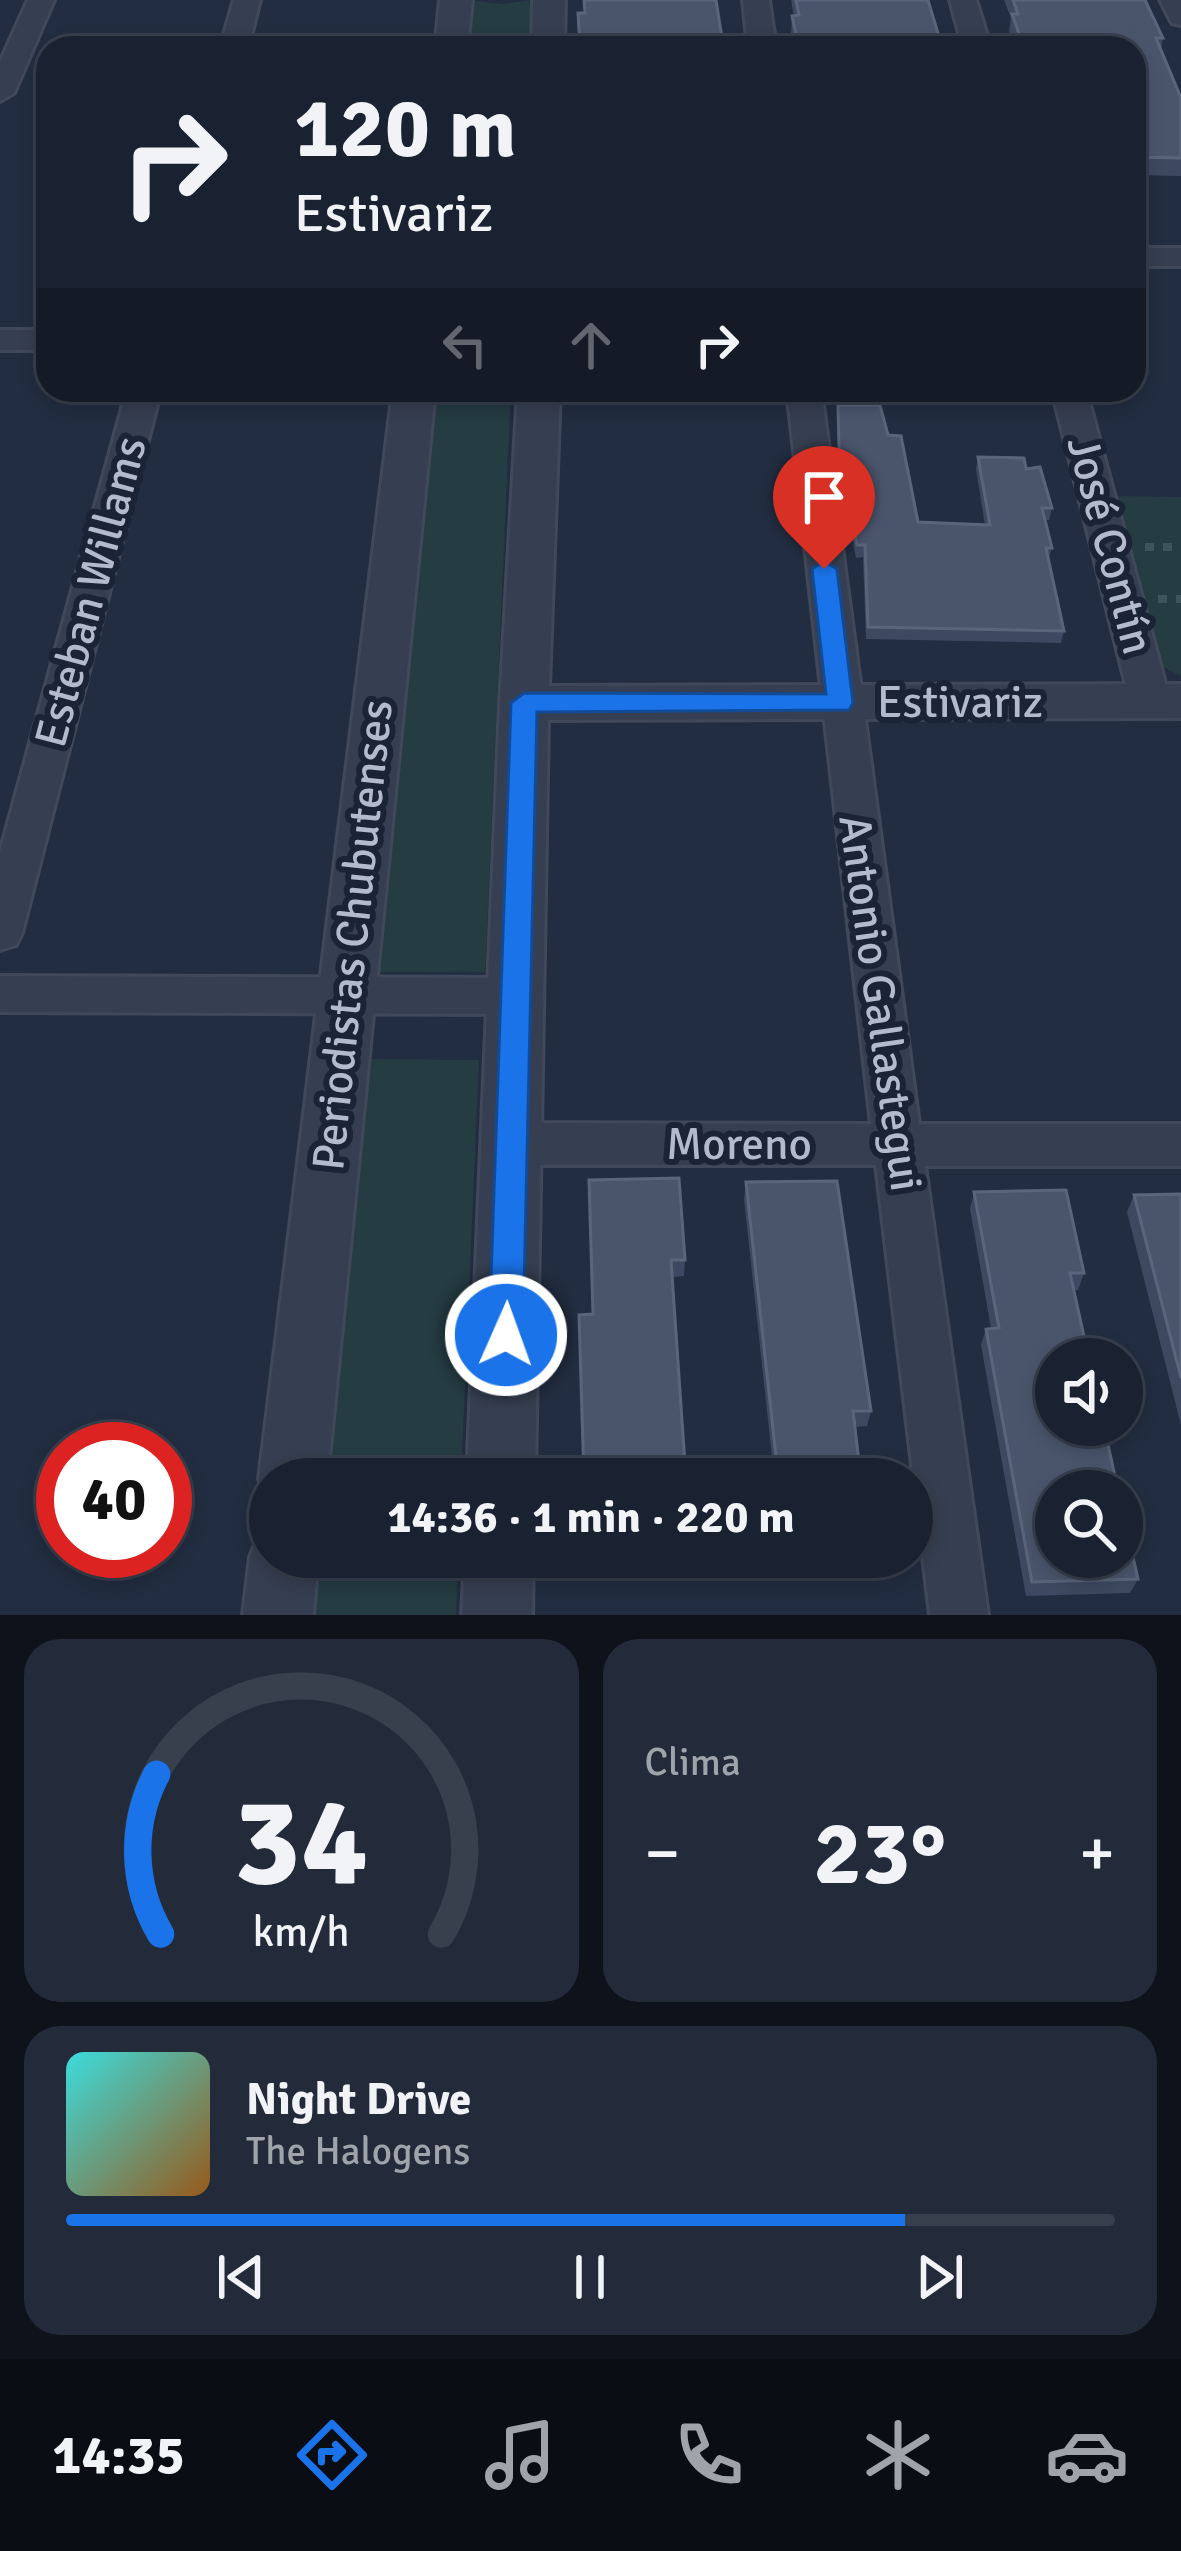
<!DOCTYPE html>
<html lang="es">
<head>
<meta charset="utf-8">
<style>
  body { margin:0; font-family:Signika,sans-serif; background:#232a39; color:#f1f3f6; height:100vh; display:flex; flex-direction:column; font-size:45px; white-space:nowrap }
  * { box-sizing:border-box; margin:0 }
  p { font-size:39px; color:#9fa4ab }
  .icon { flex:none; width:66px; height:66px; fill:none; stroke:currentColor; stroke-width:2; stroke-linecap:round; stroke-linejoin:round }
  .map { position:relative; height:1615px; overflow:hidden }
  .details { display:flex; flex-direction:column; gap:24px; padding:24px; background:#0e131b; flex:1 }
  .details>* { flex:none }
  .guide { position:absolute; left:36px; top:36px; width:1110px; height:366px; border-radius:36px; box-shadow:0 6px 18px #0003,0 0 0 3px #383f4d; background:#1a2231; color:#f1f3f6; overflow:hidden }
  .tools { position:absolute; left:1035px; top:1338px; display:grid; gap:24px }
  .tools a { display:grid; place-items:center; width:108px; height:108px; border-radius:50%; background:#1a2231; box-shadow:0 6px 18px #0003,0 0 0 3px #383f4d; font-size:60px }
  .speed { position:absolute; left:36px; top:1422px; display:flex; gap:24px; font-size:60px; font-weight:700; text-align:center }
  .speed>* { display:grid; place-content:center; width:156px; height:156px; border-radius:50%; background:#1a2231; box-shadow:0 6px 18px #0003,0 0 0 3px #383f4d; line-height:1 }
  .speed .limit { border:18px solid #d22; background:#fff; color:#111 }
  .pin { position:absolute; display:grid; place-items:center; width:102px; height:102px; color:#fff; margin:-123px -51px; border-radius:50% 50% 50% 0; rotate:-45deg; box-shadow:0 0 12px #0007 }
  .pin .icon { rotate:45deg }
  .me { position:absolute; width:132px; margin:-66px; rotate:2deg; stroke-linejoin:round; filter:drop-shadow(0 0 9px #0008) }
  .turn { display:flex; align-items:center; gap:42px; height:252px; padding:0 60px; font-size:54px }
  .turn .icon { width:156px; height:156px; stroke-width:2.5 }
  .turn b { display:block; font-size:84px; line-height:102px }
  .lanes { display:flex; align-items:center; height:114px; padding:0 60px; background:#0003; justify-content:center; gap:60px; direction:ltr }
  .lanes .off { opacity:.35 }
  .big { font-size:90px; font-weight:800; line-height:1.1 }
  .details .card { flex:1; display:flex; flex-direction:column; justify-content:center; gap:18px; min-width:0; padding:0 42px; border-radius:36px; background:#232a39 }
  .details .dial { align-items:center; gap:0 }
  .dial svg { height:312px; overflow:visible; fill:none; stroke:#383f4d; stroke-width:7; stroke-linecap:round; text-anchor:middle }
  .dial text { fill:#f1f3f6; stroke:none }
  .song { display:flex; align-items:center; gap:36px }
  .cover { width:144px; height:144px; border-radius:18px; background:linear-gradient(135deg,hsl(180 70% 55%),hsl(30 70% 35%)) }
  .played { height:12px; border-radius:6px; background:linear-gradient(90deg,#1a73e8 80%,#383f4d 80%) }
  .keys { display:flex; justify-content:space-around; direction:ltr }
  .heat { display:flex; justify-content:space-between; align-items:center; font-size:66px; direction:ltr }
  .details .tiles { flex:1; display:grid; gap:24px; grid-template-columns:1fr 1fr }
  .card:last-child { grid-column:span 2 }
  .trip { position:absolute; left:249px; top:1458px; width:684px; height:120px; border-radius:60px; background:#1a2231; box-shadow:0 6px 18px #0003,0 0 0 3px #383f4d; font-weight:800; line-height:120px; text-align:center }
  .tabs { display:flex; height:192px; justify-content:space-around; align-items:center; background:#0a0e14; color:#9fa4ab }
  .tabs .icon { width:84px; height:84px }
  .tabs .on { color:#1a73e8 }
  .tabs b { font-size:54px; color:#f1f3f6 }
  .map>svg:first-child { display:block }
  .green { fill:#243c42 }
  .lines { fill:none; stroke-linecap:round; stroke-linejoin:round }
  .minor-casing { stroke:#40485a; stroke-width:6 }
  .tertiary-casing { stroke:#40485a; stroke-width:6 }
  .path { stroke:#3d555a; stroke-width:8; stroke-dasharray:9 9; stroke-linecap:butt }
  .minor { fill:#363f51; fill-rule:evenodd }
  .tertiary { fill:#363f51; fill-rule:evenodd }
  .wall { fill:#3d4960 }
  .building { fill:#4a556c; stroke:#5a657b; stroke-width:3 }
  .route { fill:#1a73e8; stroke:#114b97; stroke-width:3 }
  .labels { text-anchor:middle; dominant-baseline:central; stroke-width:12; stroke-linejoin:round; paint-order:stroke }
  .street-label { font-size:45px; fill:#b3bacc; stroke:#1b2436 }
</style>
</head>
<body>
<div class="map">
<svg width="1181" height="1615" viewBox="0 0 1181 1615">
  <rect width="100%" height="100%" fill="#222d41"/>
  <g class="green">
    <polygon points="469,0 502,4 533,0 531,48 464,48"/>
    <polygon points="429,390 511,390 485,972 375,972"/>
    <polygon points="1114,496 1181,497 1181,676 1157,664"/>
    <polygon points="365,1059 479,1060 461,1479 327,1479"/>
    <polygon points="319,1557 458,1557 456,1615 314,1615"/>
  </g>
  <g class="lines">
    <g class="minor-casing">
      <g id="minor">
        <polygon points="28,0 54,0 14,93 0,101 0,62"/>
        <polygon points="234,0 260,0 248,48 220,48"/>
        <polygon points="743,0 769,0 776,48 748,48"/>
        <polygon points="950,0 976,0 991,48 963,48"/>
        <polygon points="1160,0 1181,0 1181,25 1172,23"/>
        <rect x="1134" y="248" width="47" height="18"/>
        <rect x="0" y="330" width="48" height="20"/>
        <polygon points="127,390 161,390 22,933 16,945 0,950 0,852"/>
        <polygon points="787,390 821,390 919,1124 1181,1124 1181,1166 925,1166 988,1615 930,1615 876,1165 513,1165 496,1159 489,1144 496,1129 513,1123 871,1124"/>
        <polygon points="1052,390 1086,390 1170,701 1164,711 1150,715 1136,711 1130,701"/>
        <polygon points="0,976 518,978 534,983 541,996 534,1009 518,1014 0,1012"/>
      </g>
    </g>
    <g class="tertiary-casing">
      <g id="tertiary">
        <polygon points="440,0 472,0 467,48 435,48"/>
        <polygon points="533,0 565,0 564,48 532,48"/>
        <polygon points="393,390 435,390 327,1479 270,1479 270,1502 259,1479"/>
        <polygon points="518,390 560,390 549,686 1181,684 1181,718 548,720 535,1479 467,1479 500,703"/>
        <polygon points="270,1528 270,1557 318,1557 313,1615 243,1615 250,1557 260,1533"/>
        <polygon points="465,1557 533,1557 532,1615 462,1615"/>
      </g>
    </g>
    <g class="path">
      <polyline points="1145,547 1181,547"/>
      <polyline points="1158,599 1181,599"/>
    </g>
    <use href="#minor" class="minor"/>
    <use href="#tertiary" class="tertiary"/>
  </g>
  <g class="wall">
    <polygon points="791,0 928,0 940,40 939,48 794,48 791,33 792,16 794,16"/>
    <polygon points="1004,0 1145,0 1163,38 1161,49 1181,98 1181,176 1134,175 1134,48 1015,48 1009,31 1011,18"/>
    <polygon points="722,38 721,48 579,48"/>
    <polygon points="838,405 888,435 918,522 985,525 976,469 978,457 1026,469 1052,508 1049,520 1045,520 1052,548 1048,560 1064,631 1061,643 866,639 863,557 856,558 847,512 850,500 838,460"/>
    <polygon points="589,1180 685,1260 684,1276 672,1277 592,1314"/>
    <polygon points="746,1182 871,1411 867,1426 854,1427 861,1479 755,1479 757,1457 772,1457 744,1199"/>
    <polygon points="974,1192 1084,1273 1078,1290 1074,1290 1138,1579 1130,1593 1026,1596 981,1345 986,1329 991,1328 970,1209"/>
    <polygon points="1181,1194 1181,1425 1127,1212 1134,1195"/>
    <polygon points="586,1557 692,1562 690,1577 587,1580"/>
    <polygon points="762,1557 870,1557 866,1571 764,1573"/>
  </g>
  <g class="building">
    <polygon points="584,0 716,0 722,38 715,38 716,48 580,48 578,13 585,13"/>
    <polygon points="796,0 928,0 940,40 933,40 936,48 799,48 792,16 799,15"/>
    <polygon points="1013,0 1145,0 1163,38 1156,38 1181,98 1181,158 1134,157 1134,48 1024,48 1012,14 1018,14"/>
    <polygon points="838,405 880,405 888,435 901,436 918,522 990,525 978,457 1024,458 1026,469 1040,467 1052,508 1042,508 1052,548 1046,548 1064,631 868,627 865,545 857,545 848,500 855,500 839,448"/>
    <polygon points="679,1178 685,1260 671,1260 686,1479 584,1479 579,1315 593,1314 589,1180"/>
    <polygon points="837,1181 871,1411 853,1411 861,1479 759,1479 757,1457 776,1457 746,1182"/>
    <polygon points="1066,1190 1084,1273 1070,1273 1089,1359 1056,1359 1056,1425 1104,1425 1118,1491 1056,1491 1056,1557 1122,1557 1122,1508 1138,1579 1032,1582 986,1329 999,1328 974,1192"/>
    <polygon points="1181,1194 1181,1378 1134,1195"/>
    <polygon points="587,1557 691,1557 692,1562 587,1566"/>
    <polygon points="766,1557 855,1557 766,1559"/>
  </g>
  <polygon class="route" points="824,561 837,569 853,703 849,710 537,712 523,1335 518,1346 506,1351 494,1346 489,1335 511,703 524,693 826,694 812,569"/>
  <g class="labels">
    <g class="street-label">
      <text transform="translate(1110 545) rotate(75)">José Contín</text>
      <text transform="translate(91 592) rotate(-75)">Esteban Willams</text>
      <text x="960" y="702">Estivariz</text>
      <text transform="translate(353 935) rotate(-84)">Periodistas Chubutenses</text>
      <text transform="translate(880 1003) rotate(82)">Antonio Gallastegui</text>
      <text x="739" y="1144">Moreno</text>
    </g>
  </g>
</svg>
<div class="tools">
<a><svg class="icon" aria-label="sound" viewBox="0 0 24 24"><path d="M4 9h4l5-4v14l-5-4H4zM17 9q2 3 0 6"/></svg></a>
<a><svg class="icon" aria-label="search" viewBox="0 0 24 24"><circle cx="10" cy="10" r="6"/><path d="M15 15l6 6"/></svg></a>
</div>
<div class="speed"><div class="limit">40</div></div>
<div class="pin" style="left:824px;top:569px;background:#d93025"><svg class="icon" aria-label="arrive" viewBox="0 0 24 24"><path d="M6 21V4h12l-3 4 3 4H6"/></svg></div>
<svg class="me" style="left:506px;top:1335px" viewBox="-20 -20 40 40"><circle r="17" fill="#1a73e8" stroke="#fff" stroke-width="3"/><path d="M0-11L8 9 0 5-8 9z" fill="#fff"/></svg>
<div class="trip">14:36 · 1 min · 220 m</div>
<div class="guide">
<div class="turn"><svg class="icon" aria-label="right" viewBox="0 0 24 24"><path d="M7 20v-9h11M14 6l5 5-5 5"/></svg><div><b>120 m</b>Estivariz</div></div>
<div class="lanes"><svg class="icon off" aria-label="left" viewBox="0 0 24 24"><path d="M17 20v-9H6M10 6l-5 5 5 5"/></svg><svg class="icon off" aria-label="ahead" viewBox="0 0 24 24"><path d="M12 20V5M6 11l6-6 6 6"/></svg><svg class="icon" aria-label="right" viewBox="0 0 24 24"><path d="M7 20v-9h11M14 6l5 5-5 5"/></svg></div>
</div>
</div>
<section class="details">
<div class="tiles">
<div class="card dial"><svg viewBox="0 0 100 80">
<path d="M14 69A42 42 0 1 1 86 69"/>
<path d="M14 69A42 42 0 0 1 13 28" stroke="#1a73e8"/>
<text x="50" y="56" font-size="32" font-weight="700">34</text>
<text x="50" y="72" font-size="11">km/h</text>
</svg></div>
<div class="card"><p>Clima</p>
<div class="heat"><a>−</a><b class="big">23°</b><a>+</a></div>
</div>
<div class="card">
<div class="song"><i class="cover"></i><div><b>Night Drive</b><p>The Halogens</p></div></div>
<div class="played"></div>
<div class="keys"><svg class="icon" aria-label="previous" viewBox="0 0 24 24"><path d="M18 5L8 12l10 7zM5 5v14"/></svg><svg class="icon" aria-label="pause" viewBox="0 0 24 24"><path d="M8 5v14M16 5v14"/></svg><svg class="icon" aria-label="next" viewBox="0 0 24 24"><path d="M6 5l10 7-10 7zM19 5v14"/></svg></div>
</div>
</div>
</section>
<nav class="tabs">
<b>14:35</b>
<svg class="icon on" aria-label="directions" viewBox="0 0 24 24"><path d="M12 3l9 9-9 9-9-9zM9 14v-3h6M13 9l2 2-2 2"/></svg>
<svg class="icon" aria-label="music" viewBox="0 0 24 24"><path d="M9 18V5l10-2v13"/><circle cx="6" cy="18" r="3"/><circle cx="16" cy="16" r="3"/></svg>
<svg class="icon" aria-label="phone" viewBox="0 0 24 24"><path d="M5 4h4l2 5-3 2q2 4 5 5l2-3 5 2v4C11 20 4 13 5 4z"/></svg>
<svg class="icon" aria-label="climate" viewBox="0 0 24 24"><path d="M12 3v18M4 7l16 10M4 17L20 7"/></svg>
<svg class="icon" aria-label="car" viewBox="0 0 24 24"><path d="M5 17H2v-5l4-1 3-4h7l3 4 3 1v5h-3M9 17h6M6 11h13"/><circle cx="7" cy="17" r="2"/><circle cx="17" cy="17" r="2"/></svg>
</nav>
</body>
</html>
